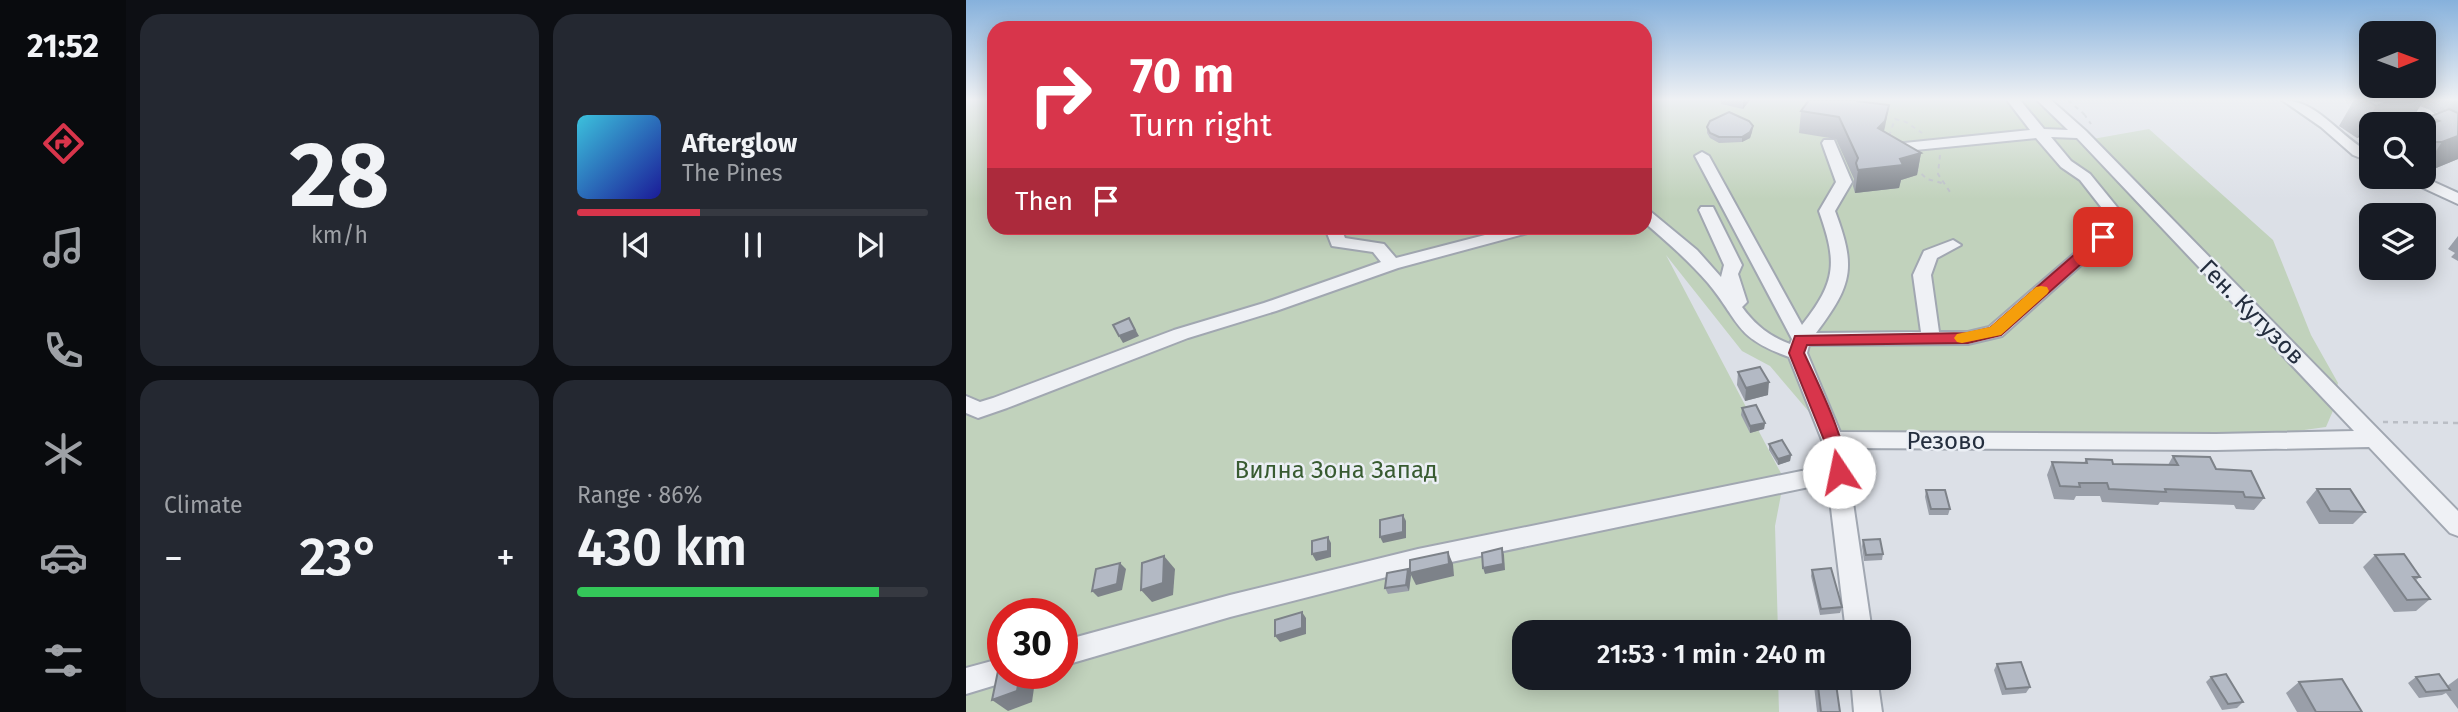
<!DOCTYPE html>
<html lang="en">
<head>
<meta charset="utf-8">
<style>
  body { margin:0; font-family:"Fira Sans",sans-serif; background:#242831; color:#f1f3f6; height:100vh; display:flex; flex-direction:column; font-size:26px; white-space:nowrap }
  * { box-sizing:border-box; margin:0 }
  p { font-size:23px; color:#9ea1a6 }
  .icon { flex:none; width:38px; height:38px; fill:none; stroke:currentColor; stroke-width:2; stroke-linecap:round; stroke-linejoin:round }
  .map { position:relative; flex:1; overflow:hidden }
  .details { display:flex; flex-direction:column; gap:14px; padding:14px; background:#0d0f14; width:840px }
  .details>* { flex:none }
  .guide { position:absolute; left:21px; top:21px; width:665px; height:214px; border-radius:21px; box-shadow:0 4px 18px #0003; background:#d8354b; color:#fff; overflow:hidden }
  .needle { width:46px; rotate:89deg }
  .fabs { position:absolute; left:1393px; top:21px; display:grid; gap:14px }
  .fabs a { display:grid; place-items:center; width:77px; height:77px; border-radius:14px; background:#171b24; box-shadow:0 4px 18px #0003; font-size:35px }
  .speed { position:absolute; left:21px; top:598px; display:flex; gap:14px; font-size:35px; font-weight:700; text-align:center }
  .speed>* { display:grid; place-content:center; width:91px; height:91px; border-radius:50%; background:#171b24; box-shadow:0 4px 18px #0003; line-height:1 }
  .speed .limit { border:10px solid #d22; background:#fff; color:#111 }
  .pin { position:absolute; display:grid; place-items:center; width:60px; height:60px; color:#fff; margin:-30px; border-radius:14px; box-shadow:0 4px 10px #0006 }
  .me { position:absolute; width:77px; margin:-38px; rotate:349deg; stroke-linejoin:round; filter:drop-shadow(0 0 5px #0008) }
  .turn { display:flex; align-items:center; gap:24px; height:147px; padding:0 28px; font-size:32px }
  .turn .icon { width:91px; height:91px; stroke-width:2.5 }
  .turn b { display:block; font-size:49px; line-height:60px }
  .then { display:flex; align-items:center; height:66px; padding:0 28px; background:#0003; gap:14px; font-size:26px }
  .big { font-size:52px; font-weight:600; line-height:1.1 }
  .details .widget { flex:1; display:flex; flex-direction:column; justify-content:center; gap:10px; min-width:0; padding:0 24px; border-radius:21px; background:#242831 }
  .details .dial { align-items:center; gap:0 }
  .dial b { font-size:91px; line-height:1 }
  .song { display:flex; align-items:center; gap:21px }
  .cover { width:84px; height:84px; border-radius:10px; background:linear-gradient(135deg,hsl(190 70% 55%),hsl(240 70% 35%)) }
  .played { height:7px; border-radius:4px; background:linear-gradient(90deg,#d8354b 35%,#363941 35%) }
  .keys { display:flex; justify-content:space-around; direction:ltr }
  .heat { display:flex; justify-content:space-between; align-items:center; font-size:38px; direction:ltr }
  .charge { height:10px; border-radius:5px; background:linear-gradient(90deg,#34c759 86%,#363941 0) }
  .details .tiles { flex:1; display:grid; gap:14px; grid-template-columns:repeat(2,1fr) }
  .trip { position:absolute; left:546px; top:620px; width:399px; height:70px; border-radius:21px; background:#171b24; box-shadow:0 4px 18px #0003; font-weight:600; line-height:70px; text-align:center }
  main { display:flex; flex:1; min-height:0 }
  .dock { display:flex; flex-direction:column; width:126px; justify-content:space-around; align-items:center; background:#090b0e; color:#9ea1a6 }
  .dock .icon { width:49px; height:49px }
  .dock .selected { color:#d8354b }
  .dock b { font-size:32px; color:#f1f3f6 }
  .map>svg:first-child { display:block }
  .green { fill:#c1d2bc; fill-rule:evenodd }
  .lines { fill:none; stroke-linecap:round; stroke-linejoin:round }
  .minor-casing { stroke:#a1a7b1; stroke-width:4 }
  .path-far1 { stroke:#babec5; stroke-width:2; stroke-dasharray:4.5 4.5; stroke-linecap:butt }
  .path { stroke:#babec5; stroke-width:2.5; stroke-dasharray:5 5; stroke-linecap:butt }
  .minor { fill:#eff1f5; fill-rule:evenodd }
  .wall { fill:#9a9fa9 }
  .shaded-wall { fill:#7d8289 }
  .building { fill:#b3b9c4; stroke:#7d8289; stroke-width:2 }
  .route { fill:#d8354b; stroke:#8c2231; stroke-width:2 }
  .slow { fill:#f59e0b }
  .labels { text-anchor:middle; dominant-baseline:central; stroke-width:5; stroke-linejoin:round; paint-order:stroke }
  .street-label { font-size:24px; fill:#242e3e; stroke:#ebeff5 }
  .park-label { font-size:24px; fill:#385b31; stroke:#ebeff5 }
</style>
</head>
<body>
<main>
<nav class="dock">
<b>21:52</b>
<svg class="icon selected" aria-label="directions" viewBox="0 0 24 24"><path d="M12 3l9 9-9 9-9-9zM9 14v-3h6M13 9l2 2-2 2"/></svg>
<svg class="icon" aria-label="music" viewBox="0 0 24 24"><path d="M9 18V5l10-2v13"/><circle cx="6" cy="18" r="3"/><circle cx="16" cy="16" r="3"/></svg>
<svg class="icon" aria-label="phone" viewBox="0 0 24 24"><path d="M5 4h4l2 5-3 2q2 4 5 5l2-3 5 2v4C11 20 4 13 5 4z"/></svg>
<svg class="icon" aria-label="climate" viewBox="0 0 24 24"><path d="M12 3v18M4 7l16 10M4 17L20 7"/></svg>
<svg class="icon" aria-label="car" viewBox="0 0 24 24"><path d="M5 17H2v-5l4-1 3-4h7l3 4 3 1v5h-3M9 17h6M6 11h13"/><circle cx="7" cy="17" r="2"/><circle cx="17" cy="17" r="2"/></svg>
<svg class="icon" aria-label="filters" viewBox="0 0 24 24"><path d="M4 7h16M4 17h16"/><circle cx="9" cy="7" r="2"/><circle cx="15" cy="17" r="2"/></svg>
</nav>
<section class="details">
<div class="tiles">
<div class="widget dial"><b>28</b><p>km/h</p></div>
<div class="widget">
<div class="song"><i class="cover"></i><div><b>Afterglow</b><p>The Pines</p></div></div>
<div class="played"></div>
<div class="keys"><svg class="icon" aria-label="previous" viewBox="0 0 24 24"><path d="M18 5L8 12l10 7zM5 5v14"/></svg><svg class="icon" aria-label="pause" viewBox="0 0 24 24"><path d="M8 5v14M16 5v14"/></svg><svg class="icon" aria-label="next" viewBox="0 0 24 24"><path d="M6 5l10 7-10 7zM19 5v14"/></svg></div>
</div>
<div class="widget"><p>Climate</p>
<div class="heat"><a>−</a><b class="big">23°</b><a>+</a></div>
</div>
<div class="widget"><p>Range · 86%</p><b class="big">430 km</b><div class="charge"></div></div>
</div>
</section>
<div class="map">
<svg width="1492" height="712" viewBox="0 0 1492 712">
  <rect width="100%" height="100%" fill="#dce0e7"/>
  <path class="green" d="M 0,100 L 28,100 L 28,228 L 679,228 L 679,100 L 1078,100 L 1121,140 L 1183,129 L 1307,240 L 1345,335 L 1372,383 L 1368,395 L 1372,399 L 1360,427 L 1250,442 L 867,440 L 804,366 L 776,351 L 700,255 L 818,479 L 809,526 L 812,632 L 558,632 L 558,677 L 812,677 L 813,712 L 0,712 ZM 37,614 L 96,614 L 96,674 L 37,674 Z"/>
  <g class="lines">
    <g class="minor-casing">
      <g id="minor">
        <path d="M 1041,100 L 1054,100 L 1078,129 L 1102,130 L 1071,100 L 1085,100 L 1120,131 L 1492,511 L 1492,536 L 1484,533 L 1403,447 L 1250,450 L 879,448 L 906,632 L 880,632 L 862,483 L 452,569 L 264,617 L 96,666 L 96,641 L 264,595 L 452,549 L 860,466 L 856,440 L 823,357 C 768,337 775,323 742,283 C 723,261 701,242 679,223 L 679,210 L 685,212 L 731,250 L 755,277 L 758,265 L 733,210 L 735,207 L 747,207 L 776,265 L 772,274 L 781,302 L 776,307 C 789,325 803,336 824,344 L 826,339 L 729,156 L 736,152 L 743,156 L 836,325 C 871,281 871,262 853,211 L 870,182 L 856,143 L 858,140 L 868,140 L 886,182 L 869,211 C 890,267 887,284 850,333 L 955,332 L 947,275 L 958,251 L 987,240 L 995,245 L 971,258 L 965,275 L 973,332 L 1002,332 L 1023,327 L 1131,234 L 1139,212 L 1114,180 L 1095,167 L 1070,138 L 919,153 L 912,149 L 919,145 L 1064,130 ZM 1085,137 L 1111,138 L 1388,431 L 1250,434 L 874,432 L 841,353 L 843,345 L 1002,344 L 1036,336 L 1143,240 L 1152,226 L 1155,212 L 1124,174 L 1105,161 Z"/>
        <path d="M 1316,100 C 1353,100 1374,138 1405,153 L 1405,162 L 1387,155 L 1355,127 Z"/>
        <polygon points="1420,100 1438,100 1464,110 1492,134 1492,143 1476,137 1454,116"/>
        <polygon points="1438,177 1457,177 1492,193 1492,204 1440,180"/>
        <polygon points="359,228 375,228 379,238 418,244 430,258 546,228 571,228 569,231 432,268 310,311 222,338 41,408 12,418 0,413 0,396 14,402 27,398 208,330 298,303 415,262 407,252 366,246"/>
        <polygon points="37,658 37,674 49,674 46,680 0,694 0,668"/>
        <polygon points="885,677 911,677 916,712 888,712"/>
      </g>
    </g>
    <g class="path-far1">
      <polyline points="1102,100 1118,114 1114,114"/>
      <polyline points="1118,114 1125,124"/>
      <polyline points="923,136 929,119 940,122 956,133"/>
      <polyline points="974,155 972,174 986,195"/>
      <polyline points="949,168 961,179 976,183"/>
    </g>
    <polyline class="path" points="1417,422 1492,423"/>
    <use href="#minor" class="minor"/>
  </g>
  <g class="wall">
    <polygon points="755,100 784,100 777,109 755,104"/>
    <polygon points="895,100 895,102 918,131 955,153 951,175 935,180 933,188 889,193 887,186 888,179 870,139 833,133 835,111"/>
    <polygon points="1388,100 1492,100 1492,159 1458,173 1457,124 1463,117 1473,113 1454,105 1448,116 1391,138 1373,126"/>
    <polygon points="787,126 786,132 784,138 776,142 753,143 744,138 741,133 741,127"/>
    <polygon points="1492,236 1492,261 1485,257 1489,253 1482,249"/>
    <polygon points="772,372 802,395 779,401 771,385"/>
    <polygon points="776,408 799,423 798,429 784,433 775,415"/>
    <polygon points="803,444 825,455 824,461 812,465 803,450"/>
    <polygon points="1207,456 1250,469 1298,498 1288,510 1270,509 1268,505 1194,502 1192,505 1136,502 1134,496 1110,496 1108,500 1088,499 1081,475 1086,462 1118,463 1120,459 1147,464 1202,465"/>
    <polygon points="1351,489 1399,512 1387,524 1353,524 1340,502"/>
    <polygon points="960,490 984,509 982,515 963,515 959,497"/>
    <polygon points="897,540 917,554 916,560 898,561 896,546"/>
    <polygon points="1409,555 1454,577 1450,580 1464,599 1450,611 1428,612 1397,567"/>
    <polygon points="442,569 445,575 443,591 422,594 419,588"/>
    <polygon points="846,570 876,607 874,613 854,615 845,576"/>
    <polygon points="1031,664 1064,687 1060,693 1036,695 1028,670"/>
    <polygon points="847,677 869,677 874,712 851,712"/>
    <polygon points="1245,677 1277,702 1271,708 1256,710 1240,682"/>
    <polygon points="1450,677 1481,686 1492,678 1492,709 1480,693 1476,695 1453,698 1442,683"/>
    <polygon points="1333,682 1396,712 1331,712 1320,693"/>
  </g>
  <g class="shaded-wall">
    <polygon points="777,100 784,100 777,109"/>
    <polygon points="1427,100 1458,100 1448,116 1426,124 1405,124 1405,132 1391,138 1410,106"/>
    <polygon points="923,105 919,127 915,143 912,128"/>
    <polygon points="787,126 786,132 784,138 776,142 776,137"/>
    <polygon points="1492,136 1492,159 1458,173 1458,169 1476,142"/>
    <polygon points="955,153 951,175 935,180 933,188 889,193 892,170"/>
    <polygon points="163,318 173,336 157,343 153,336"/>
    <polygon points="803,382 802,395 779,401 780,388"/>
    <polygon points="799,423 798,429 784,433 784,426"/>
    <polygon points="825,455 824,461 812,465 812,459"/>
    <polygon points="437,515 440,521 440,538 417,543 414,537"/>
    <polygon points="362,537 365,543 365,557 350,561 346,554"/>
    <polygon points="536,548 538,555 539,570 519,574 517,568"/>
    <polygon points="482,552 487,564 488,576 450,585 444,573"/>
    <polygon points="198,556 209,569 207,595 186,602 175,590"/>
    <polygon points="154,563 160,569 156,590 132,597 126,591"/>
    <polygon points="442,569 445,575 443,591 440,585"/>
    <polygon points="336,612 340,618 340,634 314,642 309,636"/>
    <polygon points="54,674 70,674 66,702 42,711 26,700"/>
  </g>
  <g class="building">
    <polygon points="843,100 891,100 891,101 923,105 919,121 912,128 955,153 934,159 937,165 892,170 890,163 892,158 873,117 835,111"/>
    <polygon points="1400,100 1427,100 1410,106"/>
    <polygon points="1483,109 1492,113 1492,136 1476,142 1468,142 1458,137 1458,126 1473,121 1463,117"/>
    <polygon points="763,112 783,121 787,126 784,132 776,137 753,137 744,133 741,127 744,121"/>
    <polygon points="163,318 169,330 153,336 147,325"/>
    <polygon points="794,367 803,382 780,388 772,372"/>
    <polygon points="790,405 799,423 784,426 776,408"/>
    <polygon points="816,440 825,455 812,459 803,444"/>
    <polygon points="1207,456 1244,457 1250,469 1285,471 1298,498 1279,497 1277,492 1199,489 1200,492 1143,489 1141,483 1113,483 1114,487 1094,486 1086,462 1121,463 1120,459 1146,460 1147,464 1212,465"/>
    <polygon points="1351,489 1384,489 1399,512 1364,511"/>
    <polygon points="960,490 979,490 984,509 965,509"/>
    <polygon points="437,515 437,532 414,537 414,520"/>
    <polygon points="362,537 362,551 346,554 346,541"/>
    <polygon points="914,539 917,554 900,555 897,540"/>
    <polygon points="536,548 537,564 517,568 516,553"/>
    <polygon points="482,552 483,564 444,573 444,560"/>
    <polygon points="1438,554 1454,577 1447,577 1464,599 1441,600 1409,555"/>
    <polygon points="198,556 197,583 175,590 176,563"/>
    <polygon points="154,563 151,584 126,591 130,569"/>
    <polygon points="865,568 876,607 855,609 846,570"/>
    <polygon points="442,569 440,585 419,588 421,573"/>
    <polygon points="336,612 336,628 309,636 309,620"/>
    <polygon points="1055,662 1064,687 1040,689 1031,664"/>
    <polygon points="37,664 37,674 54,674 51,691 26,700 32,671"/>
    <polygon points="1260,674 1277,702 1262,704 1245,677"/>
    <polygon points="1473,674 1484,690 1460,692 1450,677"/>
    <polygon points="851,677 869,677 874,712 855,712"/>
    <polygon points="1376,679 1396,712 1350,712 1333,682"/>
  </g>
  <linearGradient id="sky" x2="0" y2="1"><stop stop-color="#86b1dc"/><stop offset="0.5" stop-color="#eff1f4"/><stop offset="1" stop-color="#eff1f4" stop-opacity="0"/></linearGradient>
  <rect width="1492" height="199" fill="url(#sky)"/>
  <path class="route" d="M 1137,233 L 1144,237 L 1142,240 L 1035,335 L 1002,343 L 841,345 L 838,353 C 848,375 889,457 879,477 L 873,479 L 866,477 L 858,440 L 823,353 L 829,336 L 1002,333 L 1024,328 L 1132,234 Z"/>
  <polygon class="slow" points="1075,286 1081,287 1083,291 1081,294 1035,335 996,343 991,342 988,338 991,334 1024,327 1070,287"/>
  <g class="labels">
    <g class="street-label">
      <text transform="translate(1286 312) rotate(45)">Ген. Кутузов</text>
      <text x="980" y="441">Резово</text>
    </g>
    <g class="park-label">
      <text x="370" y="470">Вилна Зона Запад</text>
    </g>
  </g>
</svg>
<div class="fabs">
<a><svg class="needle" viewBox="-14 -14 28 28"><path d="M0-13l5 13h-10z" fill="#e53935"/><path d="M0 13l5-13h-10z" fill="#9ea1a6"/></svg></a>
<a><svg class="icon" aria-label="search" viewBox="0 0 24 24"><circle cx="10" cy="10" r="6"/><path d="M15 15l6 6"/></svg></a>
<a><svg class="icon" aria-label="layers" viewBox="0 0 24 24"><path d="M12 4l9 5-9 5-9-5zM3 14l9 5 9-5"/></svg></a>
</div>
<div class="speed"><div class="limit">30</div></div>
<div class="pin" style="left:1137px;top:237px;background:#d93025"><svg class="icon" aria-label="arrive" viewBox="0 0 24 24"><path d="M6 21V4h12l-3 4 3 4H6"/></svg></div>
<svg class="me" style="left:873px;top:472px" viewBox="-20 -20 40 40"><circle r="19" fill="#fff"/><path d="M0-13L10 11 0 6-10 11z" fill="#d8354b"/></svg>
<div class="trip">21:53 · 1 min · 240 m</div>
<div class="guide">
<div class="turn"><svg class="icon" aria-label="right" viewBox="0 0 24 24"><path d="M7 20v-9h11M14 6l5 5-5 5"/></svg><div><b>70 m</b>Turn right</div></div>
<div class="then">Then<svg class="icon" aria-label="arrive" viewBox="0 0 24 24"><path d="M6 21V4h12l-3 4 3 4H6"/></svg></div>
</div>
</div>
</main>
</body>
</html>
